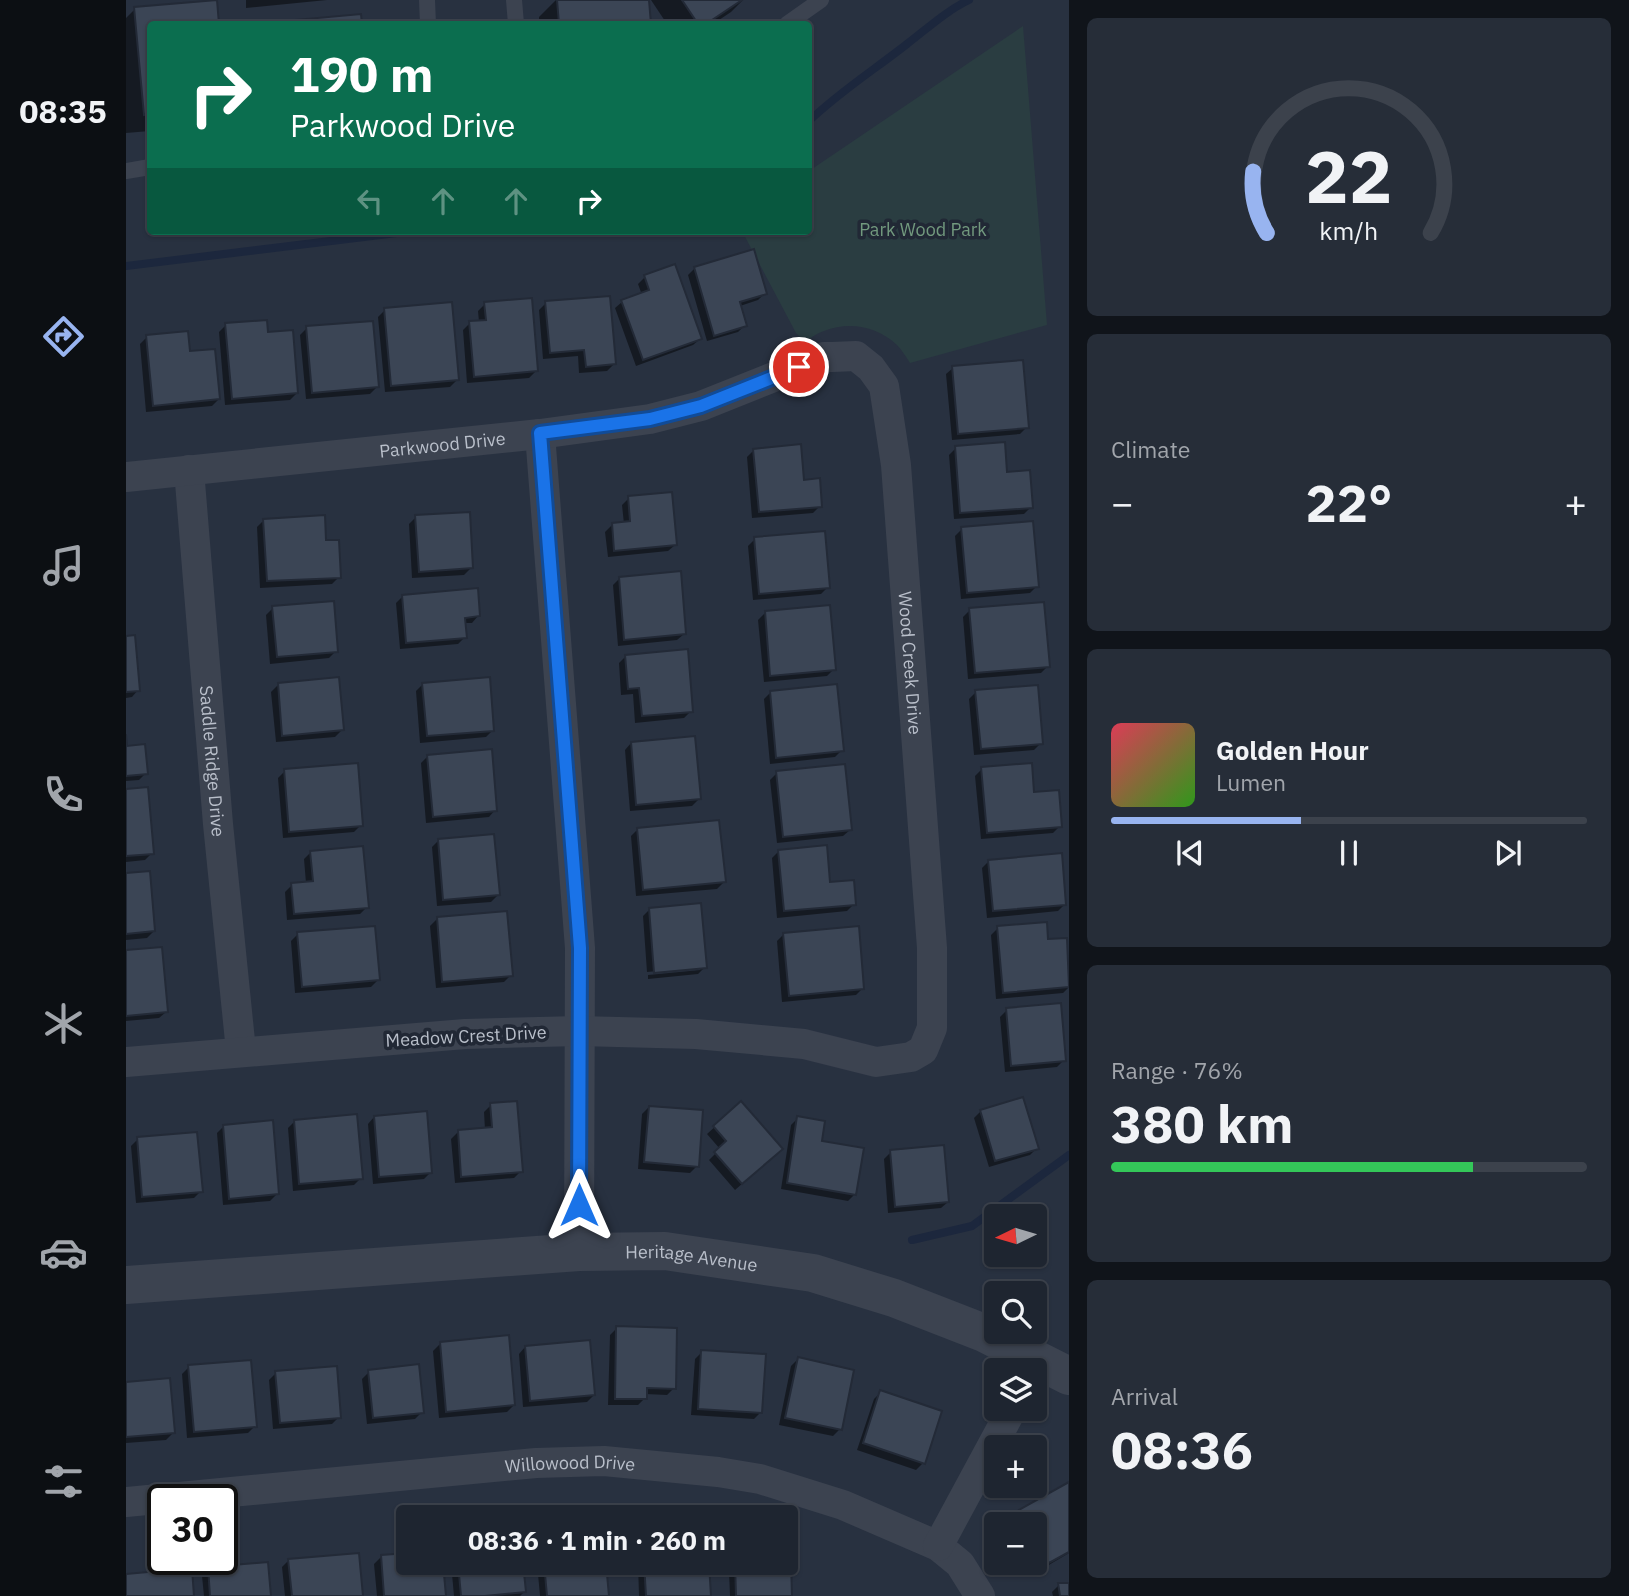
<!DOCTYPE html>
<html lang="en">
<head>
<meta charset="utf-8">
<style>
  body { margin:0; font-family:"IBM Plex Sans",sans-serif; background:#262d38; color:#f1f3f6; height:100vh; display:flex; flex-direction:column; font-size:26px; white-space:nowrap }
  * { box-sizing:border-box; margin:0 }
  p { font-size:23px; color:#a1a5ab }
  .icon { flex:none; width:38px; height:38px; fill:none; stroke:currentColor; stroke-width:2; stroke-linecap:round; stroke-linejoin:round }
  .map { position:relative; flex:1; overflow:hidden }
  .sheet { display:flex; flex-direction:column; gap:18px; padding:18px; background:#10141a; width:560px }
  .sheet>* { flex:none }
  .guide { position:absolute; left:21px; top:21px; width:665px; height:214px; border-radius:7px; box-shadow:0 2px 5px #0004,0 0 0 2px #3c424c; background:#0b6e4f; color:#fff; overflow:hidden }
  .needle { width:46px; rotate:265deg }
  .controls { position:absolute; left:858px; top:1204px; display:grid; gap:14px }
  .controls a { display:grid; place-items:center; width:63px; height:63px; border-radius:7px; background:#1e2530; box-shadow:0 2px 5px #0004,0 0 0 2px #3c424c; font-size:35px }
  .speed { position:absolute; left:21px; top:1484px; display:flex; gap:14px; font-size:35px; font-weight:700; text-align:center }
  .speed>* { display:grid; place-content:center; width:91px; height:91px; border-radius:50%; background:#1e2530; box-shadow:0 2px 5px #0004,0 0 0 2px #3c424c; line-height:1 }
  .speed .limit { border:4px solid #111; border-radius:10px; background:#fff; color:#111 }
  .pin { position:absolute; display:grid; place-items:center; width:60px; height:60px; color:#fff; margin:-30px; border:4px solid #fff; border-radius:50%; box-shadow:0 2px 7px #0007 }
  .me { position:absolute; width:77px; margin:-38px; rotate:0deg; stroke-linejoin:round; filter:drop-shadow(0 0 5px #0008) }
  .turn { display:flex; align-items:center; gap:24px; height:147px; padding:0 28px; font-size:32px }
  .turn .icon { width:91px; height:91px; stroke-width:2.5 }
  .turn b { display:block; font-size:49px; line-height:60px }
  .lanes { display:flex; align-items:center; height:66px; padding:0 28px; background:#0003; justify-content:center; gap:35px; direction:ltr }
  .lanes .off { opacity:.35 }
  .big { font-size:52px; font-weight:800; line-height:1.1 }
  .sheet .card { flex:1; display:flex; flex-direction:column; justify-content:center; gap:10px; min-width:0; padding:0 24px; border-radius:10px; background:#262d38 }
  .sheet .dial { align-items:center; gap:0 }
  .dial svg { height:182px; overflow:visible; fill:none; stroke:#3c424c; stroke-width:7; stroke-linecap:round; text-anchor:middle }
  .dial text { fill:#f1f3f6; stroke:none }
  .song { display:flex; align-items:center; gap:21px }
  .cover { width:84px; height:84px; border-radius:10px; background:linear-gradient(135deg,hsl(350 70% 55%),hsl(110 70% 35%)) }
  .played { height:7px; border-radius:4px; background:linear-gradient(90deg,#98b4f0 40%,#3c424c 40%) }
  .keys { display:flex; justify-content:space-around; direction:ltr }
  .heat { display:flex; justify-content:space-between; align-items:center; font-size:38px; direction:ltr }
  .charge { height:10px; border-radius:5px; background:linear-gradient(90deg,#34c759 76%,#3c424c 0) }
  .trip { position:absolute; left:270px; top:1505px; width:402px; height:70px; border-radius:7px; background:#1e2530; box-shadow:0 2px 5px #0004,0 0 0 2px #3c424c; font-weight:800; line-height:70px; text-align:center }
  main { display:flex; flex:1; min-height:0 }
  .menu { display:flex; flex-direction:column; width:126px; justify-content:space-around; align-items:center; background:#0c0f13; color:#a1a5ab }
  .menu .icon { width:49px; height:49px }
  .menu .active { color:#98b4f0 }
  .menu b { font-size:32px; color:#f1f3f6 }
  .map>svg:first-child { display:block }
  .green { fill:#2a3d41 }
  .shadow { fill:#0007 }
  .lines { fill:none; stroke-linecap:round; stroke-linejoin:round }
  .stream { stroke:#1c273d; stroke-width:8 }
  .building { fill:#3b4555; stroke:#232a37; stroke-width:2 }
  .service { stroke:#3c4350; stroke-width:16 }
  .minor { stroke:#3c4350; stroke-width:30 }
  .tertiary { stroke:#3c4350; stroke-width:38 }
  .route-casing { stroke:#114b97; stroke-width:18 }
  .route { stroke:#1a73e8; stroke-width:12 }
  .labels { text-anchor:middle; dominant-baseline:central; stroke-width:7; stroke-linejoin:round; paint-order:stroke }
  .park-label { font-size:18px; fill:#72997e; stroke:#212835 }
  .street-label { font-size:18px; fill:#b9bfca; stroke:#212835 }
</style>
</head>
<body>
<main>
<nav class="menu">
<b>08:35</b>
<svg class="icon active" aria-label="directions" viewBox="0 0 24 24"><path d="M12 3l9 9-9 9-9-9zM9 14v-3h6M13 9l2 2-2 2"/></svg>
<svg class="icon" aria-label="music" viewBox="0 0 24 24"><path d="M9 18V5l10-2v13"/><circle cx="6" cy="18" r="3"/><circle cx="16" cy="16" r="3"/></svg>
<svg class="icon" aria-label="phone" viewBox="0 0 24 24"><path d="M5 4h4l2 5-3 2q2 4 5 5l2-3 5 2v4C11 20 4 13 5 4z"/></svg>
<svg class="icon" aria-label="climate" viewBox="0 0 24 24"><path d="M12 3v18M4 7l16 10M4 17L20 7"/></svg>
<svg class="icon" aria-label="car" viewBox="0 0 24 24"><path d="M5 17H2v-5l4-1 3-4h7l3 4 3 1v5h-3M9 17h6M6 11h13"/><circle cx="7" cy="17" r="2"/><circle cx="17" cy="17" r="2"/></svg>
<svg class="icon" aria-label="filters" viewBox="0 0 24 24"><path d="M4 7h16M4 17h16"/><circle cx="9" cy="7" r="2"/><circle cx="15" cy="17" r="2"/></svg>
</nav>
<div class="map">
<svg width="943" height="1596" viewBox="0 0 943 1596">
  <rect width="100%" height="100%" fill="#283140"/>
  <path class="green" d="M 897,26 L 921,325 L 784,363 C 780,357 776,350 771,345 C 751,326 723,321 698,331 C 691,333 685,338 679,342 L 670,333 L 616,231 L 682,231 L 683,171 Z"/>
  <g class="shadow">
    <polygon points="120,0 201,0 120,8"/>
    <polygon points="430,0 521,0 523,24 413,24 413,17"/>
    <polygon points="525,0 617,0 605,12 587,24 541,24"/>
    <polygon points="89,2 91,24 24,24 24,131 0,133 0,18 9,9"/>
    <polygon points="234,16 234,24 137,24"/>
    <polygon points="548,266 574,339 567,345 510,366 489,308 496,302 516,295 512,284 519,277"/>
    <polygon points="569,268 639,293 632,300 614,306 619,325 612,332 581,341 562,275"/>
    <polygon points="420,303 488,364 481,371 453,373 452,356 417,359 413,310"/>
    <polygon points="359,304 410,371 403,378 341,383 337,330 344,323 353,322 352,311"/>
    <polygon points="259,310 331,380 324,387 259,392 252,317"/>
    <polygon points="100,325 171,393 164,400 99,405 93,332"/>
    <polygon points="181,328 251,387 244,394 180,399 174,335"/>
    <polygon points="21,337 62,353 93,399 86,406 20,412 14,344"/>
    <polygon points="827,368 901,427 894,434 826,440 820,374"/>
    <polygon points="830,448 879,474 905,507 898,514 828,519 823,455"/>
    <polygon points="628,450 677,481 694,506 687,513 626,518 621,457"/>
    <polygon points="503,498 549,545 542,551 482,557 479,532 486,525 498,524 496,505"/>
    <polygon points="290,517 345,568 338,575 286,578 283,524"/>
    <polygon points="138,520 198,542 213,577 206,584 134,588 131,527"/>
    <polygon points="836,529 911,586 904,593 835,599 829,536"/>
    <polygon points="629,539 702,587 695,594 627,600 622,546"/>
    <polygon points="494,578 558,634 551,640 492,646 487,585"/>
    <polygon points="277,596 352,616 346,623 338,623 339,637 332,644 274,649 270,603"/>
    <polygon points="147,608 210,651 203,658 144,664 140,615"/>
    <polygon points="844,610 922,666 915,673 842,679 837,617"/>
    <polygon points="639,613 708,669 701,676 638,682 632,620"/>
    <polygon points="0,638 12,690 6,697 0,698"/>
    <polygon points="500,656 565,711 558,718 509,723 507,694 495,695 493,663"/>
    <polygon points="297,684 367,730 360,737 294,743 290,691"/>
    <polygon points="152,685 216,730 209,737 150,742 145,692"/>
    <polygon points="850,692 915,743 908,750 848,755 843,699"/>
    <polygon points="644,693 716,750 709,757 644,764 638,699"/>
    <polygon points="505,743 573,799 566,806 504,811 499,750"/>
    <polygon points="0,748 20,773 13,780 0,781"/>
    <polygon points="302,756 369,810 363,817 300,823 295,763"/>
    <polygon points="856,769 907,794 934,826 927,833 855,839 849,776"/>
    <polygon points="159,771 235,825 228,832 157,838 152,778"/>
    <polygon points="651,773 724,830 717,836 651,843 644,780"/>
    <polygon points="0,791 26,853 19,860 0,862"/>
    <polygon points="512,829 598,882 591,889 510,896 505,836"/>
    <polygon points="313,840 372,895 365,902 311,906 306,847"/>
    <polygon points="653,851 702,884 728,904 721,911 651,918 646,858"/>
    <polygon points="185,852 241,907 234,914 161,920 159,892 166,885 180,883 178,859"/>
    <polygon points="863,861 939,904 932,911 861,918 856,868"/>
    <polygon points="0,874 28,931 21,938 0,940"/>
    <polygon points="524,909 579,967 572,974 522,979 522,975 574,970 574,967 521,972 517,916"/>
    <polygon points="311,919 385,975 378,982 310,988 304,926"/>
    <polygon points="872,928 921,941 940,940 943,987 937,993 870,999 865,935"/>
    <polygon points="172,934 252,980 245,987 169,993 165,941"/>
    <polygon points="658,934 737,988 730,995 656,1002 651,941"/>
    <polygon points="0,952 40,1012 33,1018 0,1021"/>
    <polygon points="881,1010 938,1060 931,1067 879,1072 874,1017"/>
    <polygon points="615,1103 648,1156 609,1190 583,1160 594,1149 581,1134"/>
    <polygon points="365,1105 395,1171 388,1178 329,1183 325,1139 332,1132 359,1130 358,1112"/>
    <polygon points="523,1107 571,1166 564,1173 512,1169 516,1114"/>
    <polygon points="855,1111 911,1148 904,1155 863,1167 848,1118"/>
    <polygon points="248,1117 305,1172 298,1179 247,1184 242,1124"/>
    <polygon points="672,1118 694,1143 729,1194 722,1201 655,1189 665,1125"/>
    <polygon points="169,1121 235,1178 228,1185 167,1191 162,1128"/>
    <polygon points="98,1126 151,1194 144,1201 97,1205 91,1133"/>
    <polygon points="12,1139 75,1191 68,1198 10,1203 5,1146"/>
    <polygon points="765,1152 822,1202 815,1208 762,1213 758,1159"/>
    <polygon points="491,1328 548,1388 541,1395 519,1394 519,1398 512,1405 482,1405 484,1335"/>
    <polygon points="314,1344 388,1405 381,1412 313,1418 307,1351"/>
    <polygon points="399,1347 468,1395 461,1402 397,1407 393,1354"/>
    <polygon points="576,1352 635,1412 628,1419 565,1415 569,1359"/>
    <polygon points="672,1359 714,1429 707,1436 653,1425 665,1366"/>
    <polygon points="63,1367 129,1426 122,1433 61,1438 56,1374"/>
    <polygon points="243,1372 296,1412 289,1419 241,1424 236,1379"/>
    <polygon points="150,1373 213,1417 206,1424 147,1429 143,1380"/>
    <polygon points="0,1384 47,1433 40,1440 0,1443"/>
    <polygon points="755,1392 797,1463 790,1470 731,1450 748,1399"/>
    <polygon points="943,1484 943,1553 916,1569 908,1556 908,1524 890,1524 887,1519 894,1512"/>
    <polygon points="255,1557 282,1563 315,1563 318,1596 251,1596 248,1564"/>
    <polygon points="163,1560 235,1596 159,1596 156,1567"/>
    <polygon points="660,1562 663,1562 665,1596 604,1596 603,1571 610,1564"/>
    <polygon points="325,1563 396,1563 398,1592 394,1596 328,1596"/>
    <polygon points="411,1563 478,1563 481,1596 414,1596"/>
    <polygon points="512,1563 581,1563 583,1596 513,1596"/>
    <polygon points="83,1569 144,1596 78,1596 76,1576"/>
    <polygon points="943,1584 943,1596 927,1596 926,1592 933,1585"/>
  </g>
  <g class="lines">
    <g class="stream">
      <path d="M 682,122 C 713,92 748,70 781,44 C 802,28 820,11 843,0"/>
      <polyline points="0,266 287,231"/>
      <polyline points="786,1240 846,1226 943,1155"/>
    </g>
  </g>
  <g class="building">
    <polygon points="91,0 93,24 24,24 24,114 18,115 8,7"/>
    <polygon points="431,0 523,0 525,24 433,24"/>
    <polygon points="556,0 616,0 580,24 572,24"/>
    <polygon points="235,14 236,24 126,24"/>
    <polygon points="628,249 641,294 614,302 621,326 588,336 568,267"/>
    <polygon points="549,264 576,339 517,360 495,300 523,290 518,275"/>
    <polygon points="484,296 490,364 460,367 458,350 424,353 419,301"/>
    <polygon points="406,298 412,371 348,377 343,321 360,320 358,302"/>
    <polygon points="326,302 333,380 265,386 258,308"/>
    <polygon points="141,320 142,332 167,330 172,393 106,399 99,323"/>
    <polygon points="247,321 253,387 186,393 180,326"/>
    <polygon points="62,331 64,351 89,349 94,399 27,406 20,335"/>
    <polygon points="897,360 903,428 832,434 826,366"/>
    <polygon points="879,442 881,472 904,470 907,508 834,513 829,446"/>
    <polygon points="675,444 678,480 694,478 696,507 633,512 627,449"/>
    <polygon points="546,492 551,545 488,551 486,523 504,521 502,496"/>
    <polygon points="344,512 347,568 293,572 289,515"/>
    <polygon points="199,515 200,540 213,540 215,578 141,581 137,519"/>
    <polygon points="907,521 913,587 841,593 835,527"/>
    <polygon points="699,531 704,588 633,594 628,537"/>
    <polygon points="555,571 560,634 498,640 493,577"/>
    <polygon points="352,588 354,616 339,618 341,638 280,643 276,595"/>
    <polygon points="208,601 212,652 151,657 146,606"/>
    <polygon points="918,602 924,667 849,673 843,608"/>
    <polygon points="704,605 710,670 644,676 639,611"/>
    <polygon points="9,635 14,691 0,692 0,636"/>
    <polygon points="562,649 567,712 516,716 513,688 502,689 499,655"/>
    <polygon points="213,677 218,730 156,736 152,683"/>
    <polygon points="364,677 368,731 301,736 296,683"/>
    <polygon points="711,684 718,751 650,758 644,691"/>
    <polygon points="912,685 917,744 855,749 849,690"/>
    <polygon points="0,734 1,746 19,744 22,774 0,776"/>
    <polygon points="569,736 575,799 510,805 505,742"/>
    <polygon points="366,749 371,811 307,817 301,755"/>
    <polygon points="232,763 237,826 163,832 158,769"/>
    <polygon points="906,763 908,792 933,790 936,827 861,833 855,767"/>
    <polygon points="719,764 726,830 657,837 650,771"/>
    <polygon points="22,787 28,854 0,856 0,789"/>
    <polygon points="593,820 600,882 517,890 511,828"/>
    <polygon points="368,834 374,895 317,900 312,839"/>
    <polygon points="701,845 704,882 728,880 730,905 658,911 652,850"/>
    <polygon points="237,846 243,908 168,914 165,883 187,881 184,851"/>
    <polygon points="936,853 940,905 867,911 862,860"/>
    <polygon points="24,871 29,931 0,934 0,873"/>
    <polygon points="575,903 581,968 528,973 523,908"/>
    <polygon points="381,911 387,976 316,982 311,917"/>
    <polygon points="921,922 922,939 941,938 943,987 877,993 871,926"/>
    <polygon points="249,926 254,980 176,987 171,932"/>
    <polygon points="733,926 738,989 663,996 657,933"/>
    <polygon points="36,947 42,1012 0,1016 0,950"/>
    <polygon points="935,1003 940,1061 885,1066 880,1008"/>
    <polygon points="897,1097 913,1149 869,1161 854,1110"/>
    <polygon points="391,1101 397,1172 335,1177 332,1130 366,1127 364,1103"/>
    <polygon points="615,1101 657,1149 616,1184 588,1152 600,1141 587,1126"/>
    <polygon points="523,1106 577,1110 573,1167 518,1162"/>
    <polygon points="301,1111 306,1173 253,1177 248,1116"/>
    <polygon points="231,1114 237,1179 173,1184 168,1120"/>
    <polygon points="671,1116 699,1121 696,1141 738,1148 730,1195 661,1183"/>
    <polygon points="147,1120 153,1194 103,1199 97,1125"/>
    <polygon points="71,1132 77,1192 16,1197 11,1137"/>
    <polygon points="818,1145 823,1202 769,1207 764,1150"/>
    <polygon points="490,1326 551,1328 550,1389 521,1388 521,1399 489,1399"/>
    <polygon points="383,1335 389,1405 320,1412 314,1342"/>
    <polygon points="464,1340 469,1395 404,1401 399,1346"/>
    <polygon points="575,1350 640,1354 636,1413 572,1409"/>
    <polygon points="672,1357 728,1370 716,1430 659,1418"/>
    <polygon points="125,1360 131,1427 68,1432 62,1365"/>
    <polygon points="293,1364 298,1413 247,1418 242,1370"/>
    <polygon points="211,1366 215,1418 154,1423 149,1371"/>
    <polygon points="44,1378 49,1433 0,1437 0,1382"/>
    <polygon points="754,1390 816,1411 799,1464 737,1443"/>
    <polygon points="943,1482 943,1552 923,1563 908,1537 908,1524 901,1524 893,1510"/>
    <polygon points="233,1553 237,1596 166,1596 162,1559"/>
    <polygon points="282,1553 282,1563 317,1563 320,1596 258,1596 255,1555"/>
    <polygon points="660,1560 665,1560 666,1596 610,1596 609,1563 660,1563"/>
    <polygon points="142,1562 145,1596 84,1596 82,1567"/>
    <polygon points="332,1563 397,1563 400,1592 359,1596 335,1596"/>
    <polygon points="418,1563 480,1563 483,1596 421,1596"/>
    <polygon points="518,1563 583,1563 585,1596 520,1596"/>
    <polygon points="66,1568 68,1596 0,1596 0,1574"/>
    <polygon points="932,1583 943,1583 943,1596 934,1596"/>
  </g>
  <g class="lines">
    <g class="service">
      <polyline points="301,0 302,24"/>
      <polyline points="388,0 390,24"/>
      <polyline points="661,24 695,0"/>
      <polyline points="0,171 24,167"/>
    </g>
    <g class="minor">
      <polyline points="414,434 454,948 453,1252"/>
      <path id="s1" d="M 63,470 L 92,824 L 115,1051"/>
      <path id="s2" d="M 0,477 L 414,434 L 524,419 L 575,406 L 698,357 L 706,357 L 730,356 L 745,368 L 758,386 L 770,465 L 806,948 L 806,1028 L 797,1050 L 785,1057 L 750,1062 L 678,1044 L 570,1034 L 453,1031 L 339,1034 L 0,1062"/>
      <path id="s3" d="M 0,1502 L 410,1463 L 478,1461 L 592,1472 L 634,1479 L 717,1505 L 812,1546 L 834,1564 L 854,1596"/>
      <polyline points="812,1546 886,1409"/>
    </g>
    <path class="tertiary" id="s4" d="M 0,1285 L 453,1252 L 539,1251 L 687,1273 L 768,1298 L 858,1333 L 943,1376"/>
  </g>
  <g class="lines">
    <g class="route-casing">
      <polyline id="route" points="453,1205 454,948 414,433 524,419 575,406 673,367"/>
    </g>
    <use href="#route" class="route"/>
  </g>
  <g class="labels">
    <g class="park-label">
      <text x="797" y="229">Park Wood Park</text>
    </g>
    <g class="street-label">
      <text stroke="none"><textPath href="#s2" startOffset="318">Parkwood Drive</textPath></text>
      <text stroke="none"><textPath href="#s2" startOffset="1064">Wood Creek Drive</textPath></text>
      <text stroke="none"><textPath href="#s1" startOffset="292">Saddle Ridge Drive</textPath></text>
      <text transform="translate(340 1036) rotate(-3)">Meadow Crest Drive</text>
      <text stroke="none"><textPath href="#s4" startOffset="567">Heritage Avenue</textPath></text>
      <text stroke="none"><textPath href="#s3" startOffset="446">Willowood Drive</textPath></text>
    </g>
  </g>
</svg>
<div class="controls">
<a><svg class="needle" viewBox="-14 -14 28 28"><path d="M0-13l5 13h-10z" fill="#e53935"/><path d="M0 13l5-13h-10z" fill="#a1a5ab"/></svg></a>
<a><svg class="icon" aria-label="search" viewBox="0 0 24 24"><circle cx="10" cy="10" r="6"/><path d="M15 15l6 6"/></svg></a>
<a><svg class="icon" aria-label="layers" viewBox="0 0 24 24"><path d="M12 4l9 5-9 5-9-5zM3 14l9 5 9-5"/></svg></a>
<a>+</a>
<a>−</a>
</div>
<div class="speed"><div class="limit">30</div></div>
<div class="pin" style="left:673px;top:367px;background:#d93025"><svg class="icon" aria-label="arrive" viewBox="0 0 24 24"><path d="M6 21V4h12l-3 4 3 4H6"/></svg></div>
<svg class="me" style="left:453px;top:1205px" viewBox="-20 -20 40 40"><path d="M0-17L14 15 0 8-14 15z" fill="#1a73e8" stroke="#fff" stroke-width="4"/></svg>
<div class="trip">08:36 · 1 min · 260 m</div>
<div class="guide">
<div class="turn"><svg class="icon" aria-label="right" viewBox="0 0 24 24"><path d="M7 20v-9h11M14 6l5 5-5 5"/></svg><div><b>190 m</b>Parkwood Drive</div></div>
<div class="lanes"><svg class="icon off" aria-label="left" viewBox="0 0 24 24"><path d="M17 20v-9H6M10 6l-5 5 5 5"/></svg><svg class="icon off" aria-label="ahead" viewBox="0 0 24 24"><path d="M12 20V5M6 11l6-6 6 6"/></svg><svg class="icon off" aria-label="ahead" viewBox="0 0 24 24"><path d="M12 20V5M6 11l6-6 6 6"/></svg><svg class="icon" aria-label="right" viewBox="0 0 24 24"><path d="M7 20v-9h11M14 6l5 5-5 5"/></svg></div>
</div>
</div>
<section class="sheet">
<div class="card dial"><svg viewBox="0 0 100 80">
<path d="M14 69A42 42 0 1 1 86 69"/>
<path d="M14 69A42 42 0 0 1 8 42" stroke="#98b4f0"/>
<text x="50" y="56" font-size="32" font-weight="700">22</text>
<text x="50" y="72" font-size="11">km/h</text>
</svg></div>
<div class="card"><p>Climate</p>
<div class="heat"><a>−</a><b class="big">22°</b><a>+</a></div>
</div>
<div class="card">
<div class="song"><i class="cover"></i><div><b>Golden Hour</b><p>Lumen</p></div></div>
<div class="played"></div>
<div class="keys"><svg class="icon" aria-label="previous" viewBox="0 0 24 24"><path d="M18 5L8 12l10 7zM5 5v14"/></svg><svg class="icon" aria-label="pause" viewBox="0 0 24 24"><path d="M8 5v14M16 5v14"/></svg><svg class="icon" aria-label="next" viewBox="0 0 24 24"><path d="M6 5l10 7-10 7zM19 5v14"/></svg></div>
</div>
<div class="card"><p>Range · 76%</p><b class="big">380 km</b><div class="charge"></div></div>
<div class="card"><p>Arrival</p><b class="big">08:36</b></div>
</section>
</main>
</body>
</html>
